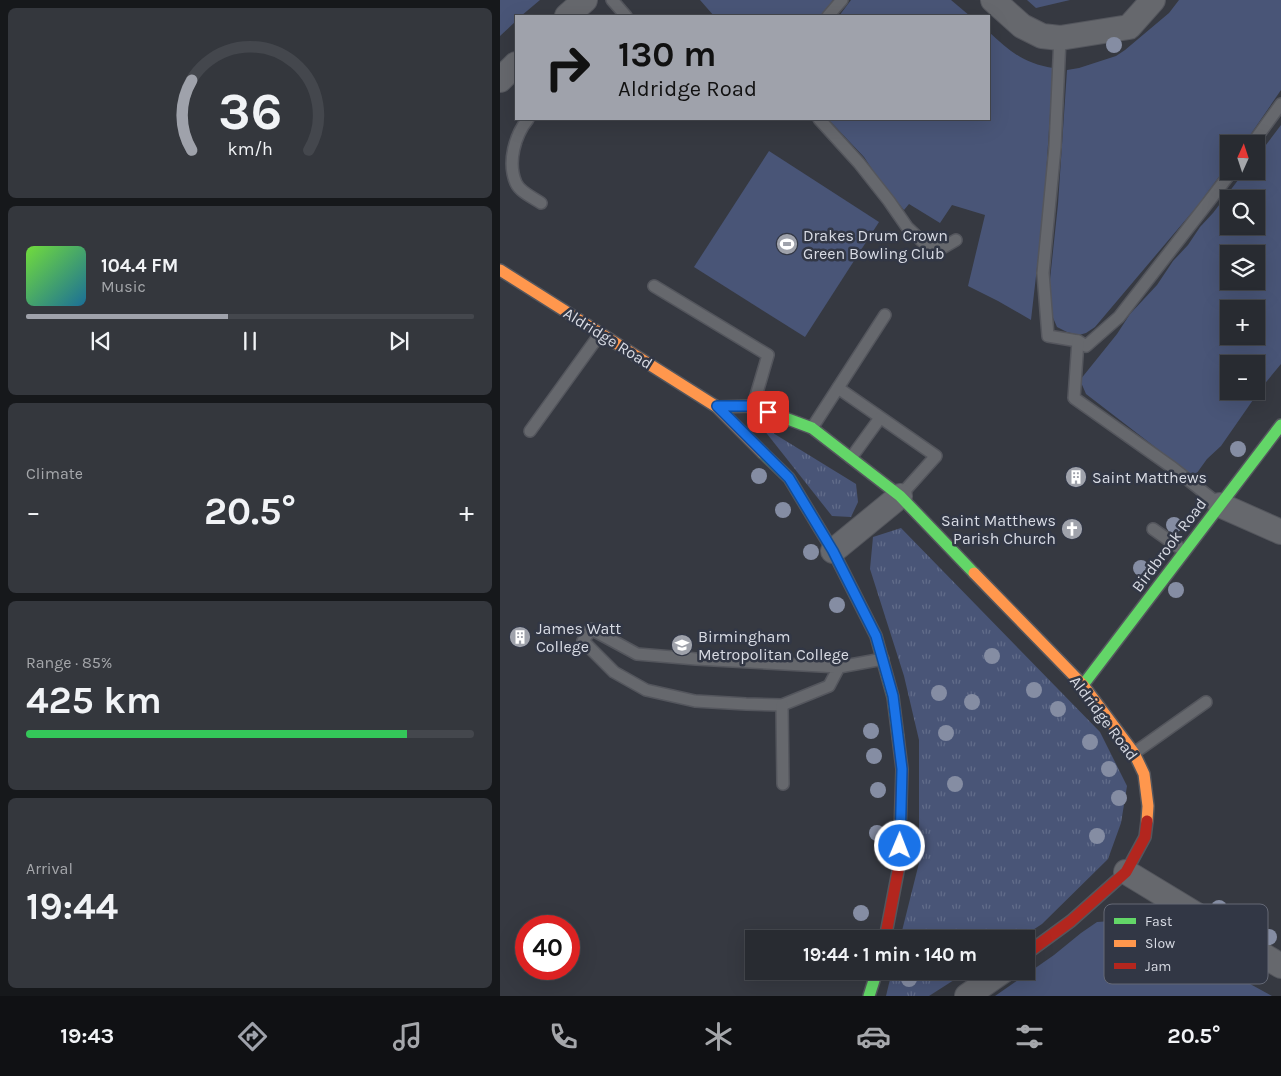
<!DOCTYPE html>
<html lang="en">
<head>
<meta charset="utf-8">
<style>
  body { margin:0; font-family:Karla,sans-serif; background:#34373d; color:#f1f3f6; height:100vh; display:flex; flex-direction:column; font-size:19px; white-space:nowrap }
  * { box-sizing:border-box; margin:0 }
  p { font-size:16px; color:#a5a7ab }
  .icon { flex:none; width:28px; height:28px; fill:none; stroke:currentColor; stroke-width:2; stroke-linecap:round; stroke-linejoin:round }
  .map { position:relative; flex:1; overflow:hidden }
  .panel { display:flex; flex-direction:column; gap:8px; padding:8px; background:#16181b; width:500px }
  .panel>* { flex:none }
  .top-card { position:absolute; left:15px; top:15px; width:475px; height:105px; border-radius:0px; box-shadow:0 5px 20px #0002,0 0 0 1px #44474d; background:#9fa2ab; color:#111; overflow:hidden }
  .needle { width:32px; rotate:3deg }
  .controls { position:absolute; left:720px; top:135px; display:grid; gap:10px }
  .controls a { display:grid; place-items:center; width:45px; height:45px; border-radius:0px; background:#282b31; box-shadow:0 5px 20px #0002,0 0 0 1px #44474d; font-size:25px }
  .speed { position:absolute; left:15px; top:915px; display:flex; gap:10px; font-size:25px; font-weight:700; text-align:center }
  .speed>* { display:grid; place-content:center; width:65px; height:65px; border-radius:50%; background:#282b31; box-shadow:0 5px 20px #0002,0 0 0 1px #44474d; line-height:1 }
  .speed .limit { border:8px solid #d22; background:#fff; color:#111 }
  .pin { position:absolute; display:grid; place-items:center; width:42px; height:42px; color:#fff; margin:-21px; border-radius:10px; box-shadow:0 2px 8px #0006 }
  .me { position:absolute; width:55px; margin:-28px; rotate:1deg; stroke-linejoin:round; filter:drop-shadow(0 0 4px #0008) }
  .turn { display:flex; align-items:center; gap:18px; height:105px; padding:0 20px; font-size:22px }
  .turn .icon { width:65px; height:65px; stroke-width:2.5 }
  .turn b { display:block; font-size:35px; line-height:42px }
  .big { font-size:38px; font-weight:700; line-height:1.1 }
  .panel .widget { flex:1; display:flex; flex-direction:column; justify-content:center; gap:8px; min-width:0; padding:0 18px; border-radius:8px; background:#34373d }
  .panel .dial { align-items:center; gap:0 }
  .dial svg { height:130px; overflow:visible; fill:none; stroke:#44474d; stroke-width:7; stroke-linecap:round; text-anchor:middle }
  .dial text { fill:#f1f3f6; stroke:none }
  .song { display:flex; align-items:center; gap:15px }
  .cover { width:60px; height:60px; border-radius:8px; background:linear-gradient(135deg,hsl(100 70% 55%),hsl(200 70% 35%)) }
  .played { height:5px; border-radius:2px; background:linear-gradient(90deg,#9fa2ab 45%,#44474d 45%) }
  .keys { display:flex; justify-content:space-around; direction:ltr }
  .heat { display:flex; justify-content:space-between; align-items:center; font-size:28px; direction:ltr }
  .charge { height:8px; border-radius:4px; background:linear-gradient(90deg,#34c759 85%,#44474d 0) }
  .trip { position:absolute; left:245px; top:930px; width:290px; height:50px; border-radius:0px; background:#282b31; box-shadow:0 5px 20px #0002,0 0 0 1px #44474d; font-weight:700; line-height:50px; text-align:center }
  .dock { display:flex; height:80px; justify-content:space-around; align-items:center; background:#101114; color:#a5a7ab }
  .dock .icon { width:35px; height:35px }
  .dock .active { color:#9fa2ab }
  .dock b { font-size:22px; color:#f1f3f6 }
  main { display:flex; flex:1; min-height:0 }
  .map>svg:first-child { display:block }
  .grass { fill:url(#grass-tufts) }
  .garden { fill:#495577; fill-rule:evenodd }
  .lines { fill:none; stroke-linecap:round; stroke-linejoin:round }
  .lane-casing { stroke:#54565d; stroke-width:14 }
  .street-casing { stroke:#54565d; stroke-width:26 }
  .fast-casing { stroke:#54565d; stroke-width:14 }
  .slow-casing { stroke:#54565d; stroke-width:14 }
  .jam-casing { stroke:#54565d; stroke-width:14 }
  .lane { stroke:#66686d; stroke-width:11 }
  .street { stroke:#66686d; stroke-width:24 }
  .fast { stroke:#63d668; stroke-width:11 }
  .slow { stroke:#ff974d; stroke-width:11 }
  .jam { stroke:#b3261e; stroke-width:11 }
  .tree { fill:#858da3 }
  .route-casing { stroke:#114b97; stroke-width:12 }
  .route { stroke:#1a73e8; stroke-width:9 }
  .labels { text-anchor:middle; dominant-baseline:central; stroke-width:5; stroke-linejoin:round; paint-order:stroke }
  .poi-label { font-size:16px; fill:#d8dbe4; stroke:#323745; text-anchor:start }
  .street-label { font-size:16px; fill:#d8dbe4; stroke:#323745 }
  .key { fill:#323745; stroke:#646875; stroke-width:1 }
  .key-label { font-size:14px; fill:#d8dbe4 }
</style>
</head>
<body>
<main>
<section class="panel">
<div class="widget dial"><svg viewBox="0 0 100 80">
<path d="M14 69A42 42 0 1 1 86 69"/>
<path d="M14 69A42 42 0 0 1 14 26" stroke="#9fa2ab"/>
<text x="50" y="56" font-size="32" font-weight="700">36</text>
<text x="50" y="72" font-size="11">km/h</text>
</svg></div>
<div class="widget">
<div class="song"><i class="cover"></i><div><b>104.4 FM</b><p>Music</p></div></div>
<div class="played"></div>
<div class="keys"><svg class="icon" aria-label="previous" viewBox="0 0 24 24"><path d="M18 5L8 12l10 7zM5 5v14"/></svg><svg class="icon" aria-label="pause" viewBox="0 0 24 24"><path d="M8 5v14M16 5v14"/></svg><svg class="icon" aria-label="next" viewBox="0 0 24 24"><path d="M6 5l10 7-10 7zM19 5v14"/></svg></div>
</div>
<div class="widget"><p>Climate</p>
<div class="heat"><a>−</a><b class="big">20.5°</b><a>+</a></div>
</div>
<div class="widget"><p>Range · 85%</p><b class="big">425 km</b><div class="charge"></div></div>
<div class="widget"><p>Arrival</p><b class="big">19:44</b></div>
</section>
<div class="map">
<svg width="781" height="996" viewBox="0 0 781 996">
  <defs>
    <pattern id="grass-tufts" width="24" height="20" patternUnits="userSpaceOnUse" patternTransform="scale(1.25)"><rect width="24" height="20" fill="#495577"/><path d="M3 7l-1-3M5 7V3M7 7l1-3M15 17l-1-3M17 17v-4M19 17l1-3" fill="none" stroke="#626d8a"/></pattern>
  </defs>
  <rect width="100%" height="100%" fill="#363941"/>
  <g class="grass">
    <polygon points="260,425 356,484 358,502 351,517 332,516"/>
    <polygon points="401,528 600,732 627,786 621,823 608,859 542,924 519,939 400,939 419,863 419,740 404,676 370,569 373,537"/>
    <polygon points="392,971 468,971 429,996 386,996"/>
  </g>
  <g class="garden">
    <polygon points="0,0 40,0 21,16 16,16 16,21 0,36"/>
    <polygon points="200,0 333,0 321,16 214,16"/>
    <polygon points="351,0 451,0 470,16 339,16"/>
    <polygon points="527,0 570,0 536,8"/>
    <polygon points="679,0 781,0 781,90 744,144 729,144 729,163 699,204 595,327 586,333 579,335 567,332 557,327 551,313 549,289 558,204 567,70 579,68 616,56 625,50 669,13"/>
    <path d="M 489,32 C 509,51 525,64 553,68 L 544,206 L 531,320 L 498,301 L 468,286 L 485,215 L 452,205 L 440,223 L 409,204 L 404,210 L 378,178 L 364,157 L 328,119 L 489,119 Z"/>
    <path d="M 781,125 L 781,364 L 762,387 L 721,446 L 707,459 L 694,477 L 586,394 L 580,380 L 617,334 L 630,314 L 657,285 L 673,261 L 688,245 L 700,227 L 713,213 L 745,171 L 756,171 L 756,158 ZM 729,199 L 756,199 L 756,226 L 729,226 ZM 729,254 L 756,254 L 756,281 L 729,281 ZM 729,309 L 756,309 L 756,336 L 729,336 ZM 729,364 L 756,364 L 756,391 L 729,391 Z"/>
    <polygon points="269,151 379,222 305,337 194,267"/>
    <polygon points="641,919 690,951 772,996 495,996 554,955 581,933 597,922"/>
  </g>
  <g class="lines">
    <g class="lane-casing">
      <g id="lane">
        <polyline points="112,0 126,16"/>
        <polyline points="328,16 342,0"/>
        <polyline points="560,38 555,147 543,273 548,336 578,341 586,346 619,317 710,200 732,171"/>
        <path d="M 28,119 C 15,135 7,162 16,183 C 20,192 32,197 41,203"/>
        <polyline points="319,119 359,163 389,201 407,227 425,244 444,247 456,240"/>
        <polyline points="752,144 781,104"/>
        <polyline points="154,286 268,355 253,406"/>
        <polyline points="578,341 574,398 673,468 720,505"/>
        <polyline points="338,388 436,456 400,496"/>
        <polyline points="312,428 385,315"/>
        <polyline points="30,431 100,334"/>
        <polyline points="351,458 380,418"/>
        <polyline points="653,529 684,551"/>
        <polyline points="339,667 196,659 137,654 91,629 83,641 114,672 146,690 195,701 246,704 282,705 329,686 339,667 383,659"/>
        <polyline points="282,705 283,784"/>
        <polyline points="634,753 706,702"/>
      </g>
    </g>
    <g class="street-casing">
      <g id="street">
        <polyline points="493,0 522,26 542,36 560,38 629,27 653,0"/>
        <polyline points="67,16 85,0"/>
        <polyline points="0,80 16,64"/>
        <polyline points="720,505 781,532"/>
        <polyline points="333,551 400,496"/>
        <polyline points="626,872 781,966"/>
        <polyline points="467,996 503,971"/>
      </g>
    </g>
    <g class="fast-casing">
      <g id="fast">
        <polyline points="217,407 253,406 312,428 400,496 474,573"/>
        <polyline points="263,453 289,478 333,551 376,636 393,697 398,737"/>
        <polyline points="583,685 781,425"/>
        <polyline points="369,996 377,971"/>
      </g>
    </g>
    <g class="slow-casing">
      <g id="slow">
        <polyline points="0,270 217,407 263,453"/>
        <polyline points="474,573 583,685 634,753 644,774 648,806 647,821"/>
      </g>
    </g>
    <g class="jam-casing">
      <g id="jam">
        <polyline points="385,939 399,866 402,769 398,737"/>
        <polyline points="526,954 571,921 626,872 645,837 647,821"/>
      </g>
    </g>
    <use href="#lane" class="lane"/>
    <use href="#street" class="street"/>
    <use href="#fast" class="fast"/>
    <use href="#slow" class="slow"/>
    <use href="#jam" class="jam"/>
  </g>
  <g class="tree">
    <circle cx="614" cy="45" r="8"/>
    <circle cx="738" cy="449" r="8"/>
    <circle cx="259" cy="476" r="8"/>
    <circle cx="283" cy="510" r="8"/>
    <circle cx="674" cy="525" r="8"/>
    <circle cx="311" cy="552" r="8"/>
    <circle cx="641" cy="568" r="8"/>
    <circle cx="676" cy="590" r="8"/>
    <circle cx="337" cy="605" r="8"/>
    <circle cx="492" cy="656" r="8"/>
    <circle cx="534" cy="690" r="8"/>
    <circle cx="439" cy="693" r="8"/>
    <circle cx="472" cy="702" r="8"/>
    <circle cx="558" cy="709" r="8"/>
    <circle cx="371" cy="731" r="8"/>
    <circle cx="446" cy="733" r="8"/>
    <circle cx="590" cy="742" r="8"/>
    <circle cx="374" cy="756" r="8"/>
    <circle cx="609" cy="769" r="8"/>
    <circle cx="455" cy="784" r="8"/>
    <circle cx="378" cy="790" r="8"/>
    <circle cx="619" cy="798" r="8"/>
    <circle cx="377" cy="833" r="8"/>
    <circle cx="597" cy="836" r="8"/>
    <circle cx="719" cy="908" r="8"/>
    <circle cx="361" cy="913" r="8"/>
    <circle cx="769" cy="937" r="8"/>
    <circle cx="409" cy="979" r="8"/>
  </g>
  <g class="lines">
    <g class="route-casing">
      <polyline id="route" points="268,412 254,406 217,406 289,478 333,551 376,636 393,696 402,769 400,846"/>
    </g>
    <use href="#route" class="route"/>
  </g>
  <defs>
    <g id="stadium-disc" transform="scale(1.125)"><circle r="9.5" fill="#9fa2ab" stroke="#323745"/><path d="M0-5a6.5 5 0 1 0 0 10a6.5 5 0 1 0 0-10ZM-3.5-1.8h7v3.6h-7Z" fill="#fff"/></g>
    <g id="building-disc" transform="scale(1.125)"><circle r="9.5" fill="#9fa2ab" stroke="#323745"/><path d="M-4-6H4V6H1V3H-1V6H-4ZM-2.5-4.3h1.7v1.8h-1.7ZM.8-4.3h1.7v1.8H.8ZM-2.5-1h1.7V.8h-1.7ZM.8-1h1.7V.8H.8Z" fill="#fff"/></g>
    <g id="church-disc" transform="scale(1.125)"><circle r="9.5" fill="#9fa2ab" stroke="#323745"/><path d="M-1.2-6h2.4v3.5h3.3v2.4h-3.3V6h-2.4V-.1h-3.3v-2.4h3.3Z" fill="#fff"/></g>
    <g id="university-disc" transform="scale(1.125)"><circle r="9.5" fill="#9fa2ab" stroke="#323745"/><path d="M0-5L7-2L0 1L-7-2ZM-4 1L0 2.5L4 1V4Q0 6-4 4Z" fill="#fff"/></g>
  </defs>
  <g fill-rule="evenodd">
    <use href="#stadium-disc" x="287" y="244"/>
    <use href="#building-disc" x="576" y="477"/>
    <use href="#church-disc" x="572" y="529"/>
    <use href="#building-disc" x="20" y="637"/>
    <use href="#university-disc" x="182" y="645"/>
  </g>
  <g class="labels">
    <g class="poi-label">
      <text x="303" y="235">Drakes Drum Crown<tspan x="303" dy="18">Green Bowling Club</tspan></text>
      <text x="592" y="477">Saint Matthews</text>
      <text x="556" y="520" text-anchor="end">Saint Matthews<tspan x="556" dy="18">Parish Church</tspan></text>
      <text x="36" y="628">James Watt<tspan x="36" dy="18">College</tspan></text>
      <text x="198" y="636">Birmingham<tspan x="198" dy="18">Metropolitan College</tspan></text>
    </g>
    <g class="street-label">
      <text transform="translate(108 338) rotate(32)">Aldridge Road</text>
      <text transform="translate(669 545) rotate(-53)">Birdbrook Road</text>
      <text transform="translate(604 718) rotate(53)">Aldridge Road</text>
    </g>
  </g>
  <rect x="604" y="904" width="164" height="80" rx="8" class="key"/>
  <rect x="614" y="918" width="22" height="6" fill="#63d668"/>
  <rect x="614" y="940" width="22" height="7" fill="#ff974d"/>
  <rect x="614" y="963" width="22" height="6" fill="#b3261e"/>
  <g class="key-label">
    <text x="645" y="926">Fast</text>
    <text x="645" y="948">Slow</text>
    <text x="645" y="971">Jam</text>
  </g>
</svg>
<div class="controls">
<a><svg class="needle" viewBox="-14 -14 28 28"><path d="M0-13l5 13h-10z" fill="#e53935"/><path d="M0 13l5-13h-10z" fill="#a5a7ab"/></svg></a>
<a><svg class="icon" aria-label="search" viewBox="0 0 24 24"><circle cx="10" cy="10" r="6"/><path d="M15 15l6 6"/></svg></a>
<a><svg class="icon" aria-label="layers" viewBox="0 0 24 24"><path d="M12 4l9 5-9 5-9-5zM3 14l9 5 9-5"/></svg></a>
<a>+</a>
<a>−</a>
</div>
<div class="speed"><div class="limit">40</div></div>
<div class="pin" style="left:268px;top:412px;background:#d93025"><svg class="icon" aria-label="arrive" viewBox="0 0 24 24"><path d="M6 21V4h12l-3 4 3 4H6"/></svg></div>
<svg class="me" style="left:400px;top:846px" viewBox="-20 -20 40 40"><circle r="17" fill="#1a73e8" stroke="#fff" stroke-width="3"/><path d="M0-11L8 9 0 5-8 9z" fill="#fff"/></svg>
<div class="trip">19:44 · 1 min · 140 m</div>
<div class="top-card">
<div class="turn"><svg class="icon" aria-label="right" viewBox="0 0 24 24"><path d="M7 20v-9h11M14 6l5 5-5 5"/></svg><div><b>130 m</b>Aldridge Road</div></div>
</div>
</div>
</main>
<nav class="dock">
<b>19:43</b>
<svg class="icon active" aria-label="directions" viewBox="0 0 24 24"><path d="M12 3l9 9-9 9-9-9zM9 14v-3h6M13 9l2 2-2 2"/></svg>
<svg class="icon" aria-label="music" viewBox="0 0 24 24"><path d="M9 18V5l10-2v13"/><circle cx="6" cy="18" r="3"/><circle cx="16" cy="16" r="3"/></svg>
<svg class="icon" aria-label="phone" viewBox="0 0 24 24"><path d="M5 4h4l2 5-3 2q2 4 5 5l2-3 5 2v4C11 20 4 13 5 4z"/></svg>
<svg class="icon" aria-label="climate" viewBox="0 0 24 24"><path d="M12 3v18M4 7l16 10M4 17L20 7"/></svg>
<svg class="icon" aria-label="car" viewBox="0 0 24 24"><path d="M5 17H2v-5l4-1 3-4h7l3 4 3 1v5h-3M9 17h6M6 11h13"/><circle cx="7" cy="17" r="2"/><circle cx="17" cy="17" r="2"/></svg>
<svg class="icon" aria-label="filters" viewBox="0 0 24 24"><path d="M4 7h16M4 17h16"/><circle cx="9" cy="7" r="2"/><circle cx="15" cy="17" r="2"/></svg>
<b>20.5°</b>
</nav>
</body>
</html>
